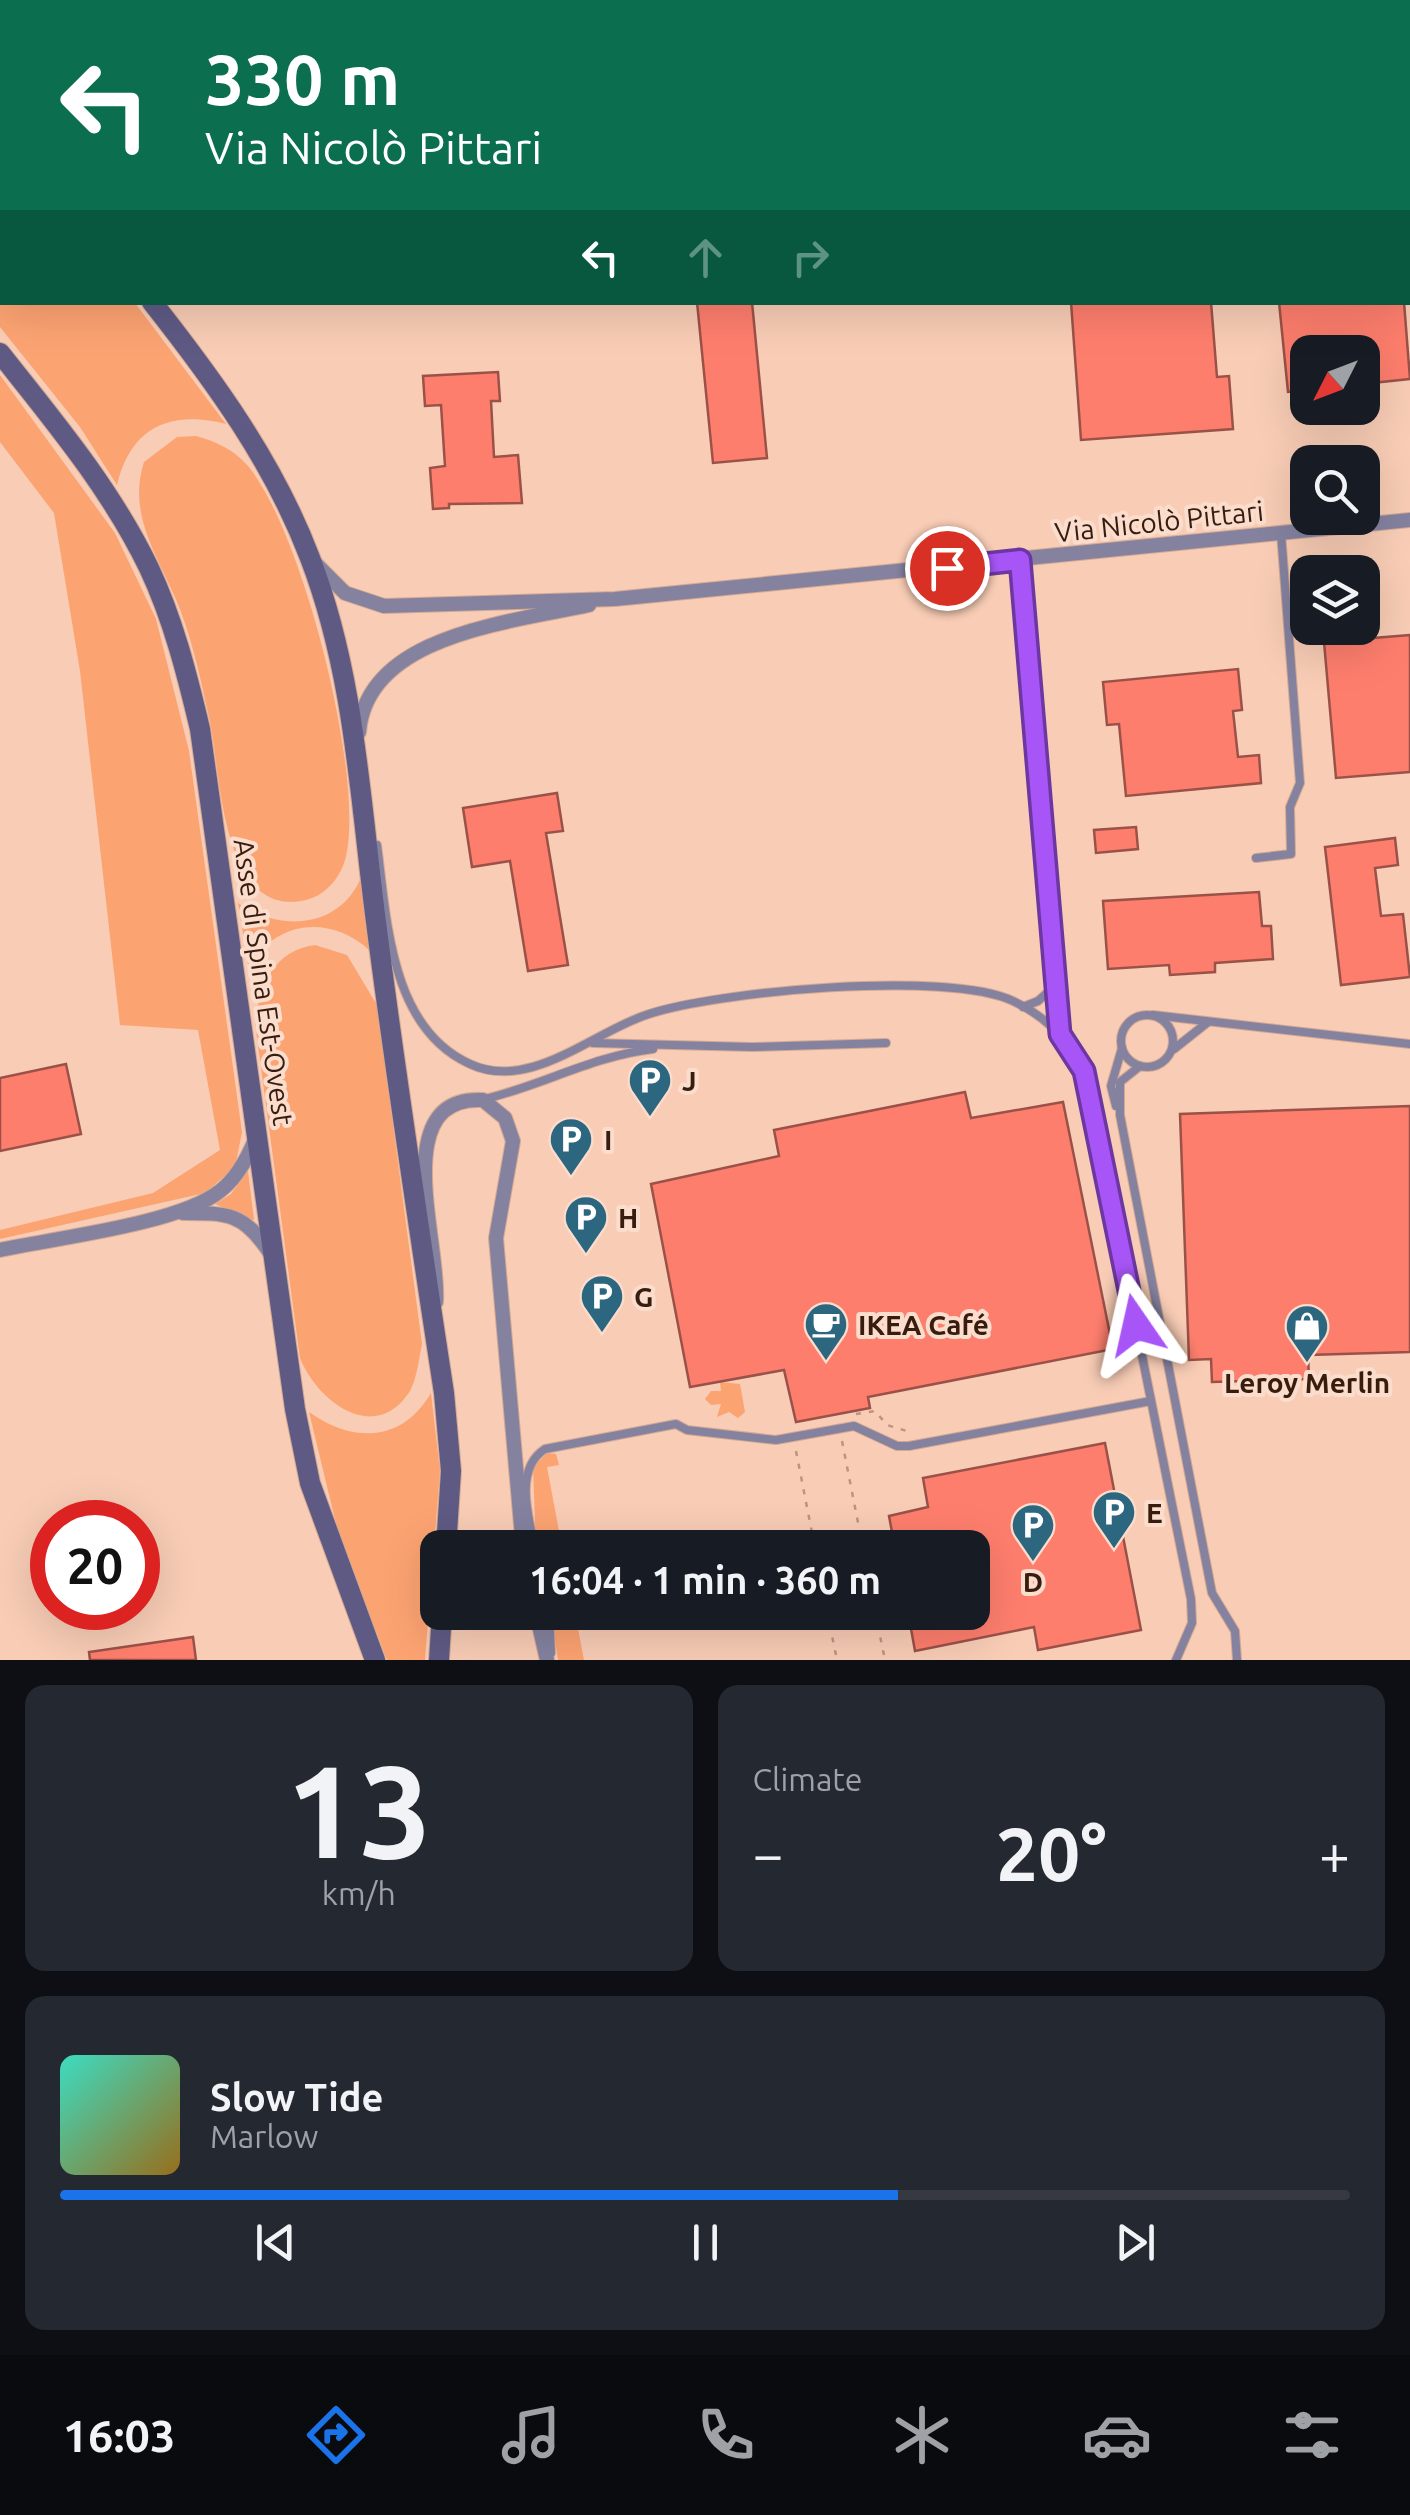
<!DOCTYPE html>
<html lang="en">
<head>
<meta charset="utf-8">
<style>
  body { margin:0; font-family:Ubuntu,sans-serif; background:#242831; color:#f1f3f6; height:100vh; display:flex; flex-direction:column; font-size:38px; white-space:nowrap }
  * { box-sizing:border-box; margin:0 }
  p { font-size:32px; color:#9ea1a6 }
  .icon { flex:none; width:55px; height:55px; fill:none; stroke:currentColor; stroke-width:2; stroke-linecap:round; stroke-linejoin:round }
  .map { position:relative; height:1660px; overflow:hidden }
  .sheet { display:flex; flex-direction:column; gap:25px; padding:25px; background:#0d0f14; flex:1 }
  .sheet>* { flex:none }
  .guide { position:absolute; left:0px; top:0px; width:1410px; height:305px; box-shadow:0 10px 40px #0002; background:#0b6e4f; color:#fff; overflow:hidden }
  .needle { width:65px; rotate:228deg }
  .fabs { position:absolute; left:1290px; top:335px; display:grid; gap:20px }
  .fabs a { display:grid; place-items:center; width:90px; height:90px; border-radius:20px; background:#171b24; box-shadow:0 10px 40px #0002; font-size:50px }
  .speed { position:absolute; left:30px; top:1500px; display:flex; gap:20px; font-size:50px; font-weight:700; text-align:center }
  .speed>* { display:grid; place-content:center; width:130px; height:130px; border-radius:50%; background:#171b24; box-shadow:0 10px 40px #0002; line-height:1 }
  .speed .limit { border:15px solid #d22; background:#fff; color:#111 }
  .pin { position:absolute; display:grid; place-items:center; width:85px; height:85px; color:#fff; margin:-42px; border:5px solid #fff; border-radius:50%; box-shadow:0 2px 10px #0007 }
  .me { position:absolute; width:110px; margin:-55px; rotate:349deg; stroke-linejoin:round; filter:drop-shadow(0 0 8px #0008) }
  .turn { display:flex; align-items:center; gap:35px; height:210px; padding:0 40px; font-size:45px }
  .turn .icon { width:130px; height:130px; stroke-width:2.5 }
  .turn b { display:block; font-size:70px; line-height:85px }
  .lanes { display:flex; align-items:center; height:95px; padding:0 40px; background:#0003; justify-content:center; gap:50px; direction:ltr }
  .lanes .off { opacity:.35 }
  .big { font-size:75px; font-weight:700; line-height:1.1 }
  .sheet .tile { flex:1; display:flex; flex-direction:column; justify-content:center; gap:15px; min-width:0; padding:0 35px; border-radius:20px; background:#242831 }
  .sheet .dial { align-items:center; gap:0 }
  .dial b { font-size:130px; line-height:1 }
  .song { display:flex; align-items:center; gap:30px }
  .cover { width:120px; height:120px; border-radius:15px; background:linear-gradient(135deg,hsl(170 70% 55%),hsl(40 70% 35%)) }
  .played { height:10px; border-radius:5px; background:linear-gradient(90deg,#1a73e8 65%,#363941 65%) }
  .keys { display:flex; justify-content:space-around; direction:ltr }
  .heat { display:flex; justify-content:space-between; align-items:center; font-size:55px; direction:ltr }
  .sheet .tiles { flex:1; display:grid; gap:25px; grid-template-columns:1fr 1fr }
  .tile:last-child { grid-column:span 2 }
  .trip { position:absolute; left:420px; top:1530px; width:570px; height:100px; border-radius:20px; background:#171b24; box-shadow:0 10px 40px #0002; font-weight:700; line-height:100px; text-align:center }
  .menu { display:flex; height:160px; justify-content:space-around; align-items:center; background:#090b0e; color:#9ea1a6 }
  .menu .icon { width:70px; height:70px }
  .menu .current { color:#1a73e8 }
  .menu b { font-size:45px; color:#f1f3f6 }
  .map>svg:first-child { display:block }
  .green { fill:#fca372 }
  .building { fill:#fe7e6d; stroke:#9a5248; stroke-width:2.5 }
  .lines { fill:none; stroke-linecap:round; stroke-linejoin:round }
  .service-casing { stroke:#d2a994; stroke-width:10 }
  .minor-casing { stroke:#d2a994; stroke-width:16 }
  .secondary-casing { stroke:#d2a994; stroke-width:22 }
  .path { stroke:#bc9581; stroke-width:2.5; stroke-dasharray:5 8; stroke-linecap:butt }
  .service { stroke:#8582a0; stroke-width:8 }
  .minor { stroke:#8582a0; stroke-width:14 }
  .secondary { stroke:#5f5a84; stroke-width:20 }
  .route-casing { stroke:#6d37a1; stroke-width:25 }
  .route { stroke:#a855f7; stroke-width:18 }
  .labels { text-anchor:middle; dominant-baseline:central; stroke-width:8; stroke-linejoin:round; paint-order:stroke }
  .street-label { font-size:28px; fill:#381d0e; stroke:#fbddce }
  .poi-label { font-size:28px; font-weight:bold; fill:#381d0e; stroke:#fbddce; text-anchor:start }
</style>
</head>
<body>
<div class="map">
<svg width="1410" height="1660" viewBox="0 0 1410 1660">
  <rect width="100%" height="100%" fill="#f8ccb5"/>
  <g class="green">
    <path d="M 0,132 L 2,302 L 135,303 L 226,424 C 170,410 131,427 117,485 L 80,427 L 0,327 Z"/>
    <polygon points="0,375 115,533 156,619 189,751 242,1132 235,1167 205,1193 0,1239 0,1230 153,1193 220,1150 198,1030 120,1025 80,671 54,513 0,442"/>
    <path d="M 196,436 C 217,442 233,449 248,466 C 302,531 362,767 347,851 C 344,873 328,895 306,900 C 221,920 221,774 210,722 C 202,685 194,647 181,612 C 162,561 126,518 144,462 L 177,437 Z"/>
    <path d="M 360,880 L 369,950 C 330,914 272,920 249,970 L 238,903 C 277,931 337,930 360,880 Z"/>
    <path d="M 315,945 L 347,955 L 377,1005 L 422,1344 C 419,1358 417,1378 410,1391 C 375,1446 317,1401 300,1358 L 255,1023 C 260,985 273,951 315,945 Z"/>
    <polygon points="248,1171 254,1220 215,1204 231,1194"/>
    <polygon points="720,1382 740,1384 745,1412 738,1418 729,1412 717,1417 721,1404 711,1405 705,1399 711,1391 721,1391"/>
    <path d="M 431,1393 L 440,1471 L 425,1660 L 387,1660 L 339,1536 L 309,1412 C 352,1443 402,1443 431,1393 Z"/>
    <polygon points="547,1453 556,1454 559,1465 547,1467 562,1547 536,1547 533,1467"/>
    <polygon points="551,1613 575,1613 584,1660 558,1660"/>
  </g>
  <g class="building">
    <polygon points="697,302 752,302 767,458 713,463"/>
    <polygon points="1071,302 1211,302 1217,377 1229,376 1233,429 1081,440"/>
    <polygon points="1279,302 1404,302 1410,379 1362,384 1362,352 1308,352 1308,390 1288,392"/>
    <polygon points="498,372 500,401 491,401 494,457 518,455 522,503 449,504 449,508 433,509 430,468 445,466 441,405 425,406 423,376"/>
    <polygon points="1410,635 1410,772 1336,778 1324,642"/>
    <polygon points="1238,669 1242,710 1233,711 1238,757 1259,755 1261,783 1126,796 1119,724 1107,725 1103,682"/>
    <polygon points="557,793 563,831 546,833 568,965 528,971 510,861 472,867 463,808"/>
    <polygon points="1136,827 1138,849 1096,853 1094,830"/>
    <polygon points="1395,838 1398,865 1375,868 1381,916 1403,914 1410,977 1341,985 1325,847"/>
    <polygon points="1259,892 1262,926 1271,926 1273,959 1215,963 1215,972 1170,975 1169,965 1108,969 1103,901"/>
    <polygon points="66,1064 81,1134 0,1151 0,1078"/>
    <polygon points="965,1092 971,1118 1063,1102 1113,1349 868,1397 870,1408 796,1422 784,1370 690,1387 651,1184 779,1156 774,1130"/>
    <polygon points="1410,1106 1410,1352 1308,1355 1309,1379 1212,1382 1211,1359 1189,1360 1180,1114"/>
    <polygon points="1105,1443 1141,1630 1038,1650 1034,1627 915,1651 908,1612 972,1612 972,1548 895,1548 889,1516 928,1507 923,1478"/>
    <polygon points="193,1637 196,1660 90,1660 89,1652"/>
  </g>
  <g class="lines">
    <g class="service-casing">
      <g id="service">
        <polyline points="1021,561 1060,1034"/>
        <path d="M 377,845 C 387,920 390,1028 470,1064 C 529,1092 592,1033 646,1015 C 716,991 948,970 1013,1001 C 1056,1021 1079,1053 1090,1097 L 1191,1599 L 1192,1623 L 1176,1660"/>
        <polyline points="1256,858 1291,854 1290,807 1300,783 1281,533"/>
        <polyline points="1023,1007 1038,1001 1055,986"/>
        <polyline points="1153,1015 1410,1044"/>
        <circle cx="1147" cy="1041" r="26"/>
        <polyline points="593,1043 752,1047 886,1043"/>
        <polyline points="1174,1049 1208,1022"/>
        <polyline points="1140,1066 1120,1082 1120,1115 1212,1593 1235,1631 1237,1660"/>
        <path d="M 485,1099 C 543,1085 593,1056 653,1049"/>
        <polyline points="1116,1106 1111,1086 1122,1048"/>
        <path d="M 535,1548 C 528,1516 514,1469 545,1449 L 676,1424 L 687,1430 L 776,1440 L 854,1426 L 897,1446 L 909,1446 L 1151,1401"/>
        <polyline points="549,1612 551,1653"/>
      </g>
    </g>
    <g class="minor-casing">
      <g id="minor">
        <polyline points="315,563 345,593 384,606 615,599 1410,520"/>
        <path d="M 359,732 C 367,634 514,622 589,605"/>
        <path d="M 183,1213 C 228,1213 244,1213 270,1253"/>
        <path d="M 0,1250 C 55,1238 179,1224 220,1191 C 237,1178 247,1159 255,1140"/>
        <path d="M 436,1302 C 441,1245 386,1095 483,1100 L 505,1118 L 513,1141 L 496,1238 L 523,1548"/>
        <polyline points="536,1612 547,1660"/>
      </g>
    </g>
    <g class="secondary-casing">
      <g id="secondary">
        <polyline points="0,110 2,113"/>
        <path d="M 152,302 C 215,382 274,463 310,558 C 355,675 360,800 376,922 C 396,1079 420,1236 444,1393 L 451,1471 L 446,1548"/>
        <path d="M 0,353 C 54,421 111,489 149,568 C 173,619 187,674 200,729 L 295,1409 L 310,1483 L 375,1660"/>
        <polyline points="439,1660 442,1612"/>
      </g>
    </g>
    <g class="path">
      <polyline points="856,1414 875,1411 887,1425 910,1432"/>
      <polyline points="842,1441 863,1548"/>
      <polyline points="796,1451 815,1548"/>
      <polyline points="827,1612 837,1660"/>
      <polyline points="875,1612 885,1660"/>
    </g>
    <use href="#service" class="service"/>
    <use href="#minor" class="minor"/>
    <use href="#secondary" class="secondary"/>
  </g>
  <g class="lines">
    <g class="route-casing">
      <polyline id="route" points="947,568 1020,560 1060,1034 1084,1071 1136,1325"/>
    </g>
    <use href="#route" class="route"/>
  </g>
  <defs>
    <g id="parking-pin" transform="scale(2.25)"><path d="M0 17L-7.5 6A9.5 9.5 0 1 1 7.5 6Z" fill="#2c667f" stroke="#fbddce"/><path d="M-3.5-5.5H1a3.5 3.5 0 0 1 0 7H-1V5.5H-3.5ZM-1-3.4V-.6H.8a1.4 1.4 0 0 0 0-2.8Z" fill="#fff"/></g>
    <g id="cafe-pin" transform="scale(2.25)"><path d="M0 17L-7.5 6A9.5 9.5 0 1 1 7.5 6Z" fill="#2c667f" stroke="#fbddce"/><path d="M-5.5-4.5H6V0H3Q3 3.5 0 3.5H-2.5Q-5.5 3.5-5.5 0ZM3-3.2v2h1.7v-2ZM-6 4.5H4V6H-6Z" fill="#fff"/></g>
    <g id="shop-pin" transform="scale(2.25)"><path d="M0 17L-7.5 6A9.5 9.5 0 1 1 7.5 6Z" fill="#2c667f" stroke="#fbddce"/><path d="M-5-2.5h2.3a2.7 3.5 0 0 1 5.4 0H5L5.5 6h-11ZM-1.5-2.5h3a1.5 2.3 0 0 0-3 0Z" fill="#fff"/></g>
  </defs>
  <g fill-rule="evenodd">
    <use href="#parking-pin" x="650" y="1080"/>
    <use href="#parking-pin" x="571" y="1139"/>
    <use href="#parking-pin" x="586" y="1217"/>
    <use href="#parking-pin" x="602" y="1296"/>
    <use href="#cafe-pin" x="826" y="1324"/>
    <use href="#shop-pin" x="1307" y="1326"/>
    <use href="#parking-pin" x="1114" y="1512"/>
    <use href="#parking-pin" x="1033" y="1525"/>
  </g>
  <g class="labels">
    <g class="street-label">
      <text transform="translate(1159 521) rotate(-6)">Via Nicolò Pittari</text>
      <text transform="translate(264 982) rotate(82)">Asse di Spina Est-Ovest</text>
    </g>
    <g class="poi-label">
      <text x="682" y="1080">J</text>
      <text x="604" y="1139">I</text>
      <text x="618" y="1217">H</text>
      <text x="634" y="1296">G</text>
      <text x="858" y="1324">IKEA Café</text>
      <text x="1307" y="1382" text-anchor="middle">Leroy Merlin</text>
      <text x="1146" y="1512">E</text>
      <text x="1033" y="1581" text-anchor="middle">D</text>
    </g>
  </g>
</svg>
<div class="fabs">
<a><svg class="needle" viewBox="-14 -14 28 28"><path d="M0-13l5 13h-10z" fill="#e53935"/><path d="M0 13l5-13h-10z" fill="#9ea1a6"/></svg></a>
<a><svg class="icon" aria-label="search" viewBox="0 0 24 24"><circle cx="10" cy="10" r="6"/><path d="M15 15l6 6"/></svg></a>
<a><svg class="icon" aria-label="layers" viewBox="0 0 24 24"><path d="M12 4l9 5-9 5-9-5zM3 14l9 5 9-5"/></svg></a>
</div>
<div class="speed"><div class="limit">20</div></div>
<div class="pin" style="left:947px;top:568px;background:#d93025"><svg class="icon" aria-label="arrive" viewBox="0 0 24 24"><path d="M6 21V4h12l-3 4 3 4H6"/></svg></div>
<svg class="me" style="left:1136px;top:1325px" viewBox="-20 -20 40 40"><path d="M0-17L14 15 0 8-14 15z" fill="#a855f7" stroke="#fff" stroke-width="4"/></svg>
<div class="trip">16:04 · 1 min · 360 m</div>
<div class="guide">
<div class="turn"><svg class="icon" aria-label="left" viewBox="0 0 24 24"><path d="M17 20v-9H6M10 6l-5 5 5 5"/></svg><div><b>330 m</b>Via Nicolò Pittari</div></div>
<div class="lanes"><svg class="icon" aria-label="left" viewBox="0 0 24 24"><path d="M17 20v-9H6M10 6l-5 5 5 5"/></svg><svg class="icon off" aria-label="ahead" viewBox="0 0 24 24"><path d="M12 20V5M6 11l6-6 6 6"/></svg><svg class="icon off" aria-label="right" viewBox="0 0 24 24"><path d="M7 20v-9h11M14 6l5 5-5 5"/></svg></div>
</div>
</div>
<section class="sheet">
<div class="tiles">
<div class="tile dial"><b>13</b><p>km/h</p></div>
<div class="tile"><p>Climate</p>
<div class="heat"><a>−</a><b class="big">20°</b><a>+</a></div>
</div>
<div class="tile">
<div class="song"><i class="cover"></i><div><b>Slow Tide</b><p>Marlow</p></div></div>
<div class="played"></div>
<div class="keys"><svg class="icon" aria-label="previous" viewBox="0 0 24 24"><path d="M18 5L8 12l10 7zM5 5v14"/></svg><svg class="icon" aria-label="pause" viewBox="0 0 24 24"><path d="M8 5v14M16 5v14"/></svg><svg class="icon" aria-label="next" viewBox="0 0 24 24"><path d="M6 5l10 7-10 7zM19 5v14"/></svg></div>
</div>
</div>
</section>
<nav class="menu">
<b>16:03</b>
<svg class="icon current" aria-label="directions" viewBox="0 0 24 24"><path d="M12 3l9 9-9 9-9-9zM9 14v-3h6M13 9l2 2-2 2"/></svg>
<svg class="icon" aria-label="music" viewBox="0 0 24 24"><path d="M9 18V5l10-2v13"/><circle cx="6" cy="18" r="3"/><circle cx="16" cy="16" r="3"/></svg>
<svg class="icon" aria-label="phone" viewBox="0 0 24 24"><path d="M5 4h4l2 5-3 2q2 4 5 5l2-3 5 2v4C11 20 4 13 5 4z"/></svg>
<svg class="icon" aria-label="climate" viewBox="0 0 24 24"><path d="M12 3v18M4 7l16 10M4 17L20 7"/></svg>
<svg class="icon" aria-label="car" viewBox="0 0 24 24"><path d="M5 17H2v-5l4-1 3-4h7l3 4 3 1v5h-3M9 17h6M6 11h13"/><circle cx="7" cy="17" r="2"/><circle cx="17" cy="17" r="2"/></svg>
<svg class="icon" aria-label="filters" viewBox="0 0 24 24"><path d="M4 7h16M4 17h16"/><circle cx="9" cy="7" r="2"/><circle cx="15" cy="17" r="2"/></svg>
</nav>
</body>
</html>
